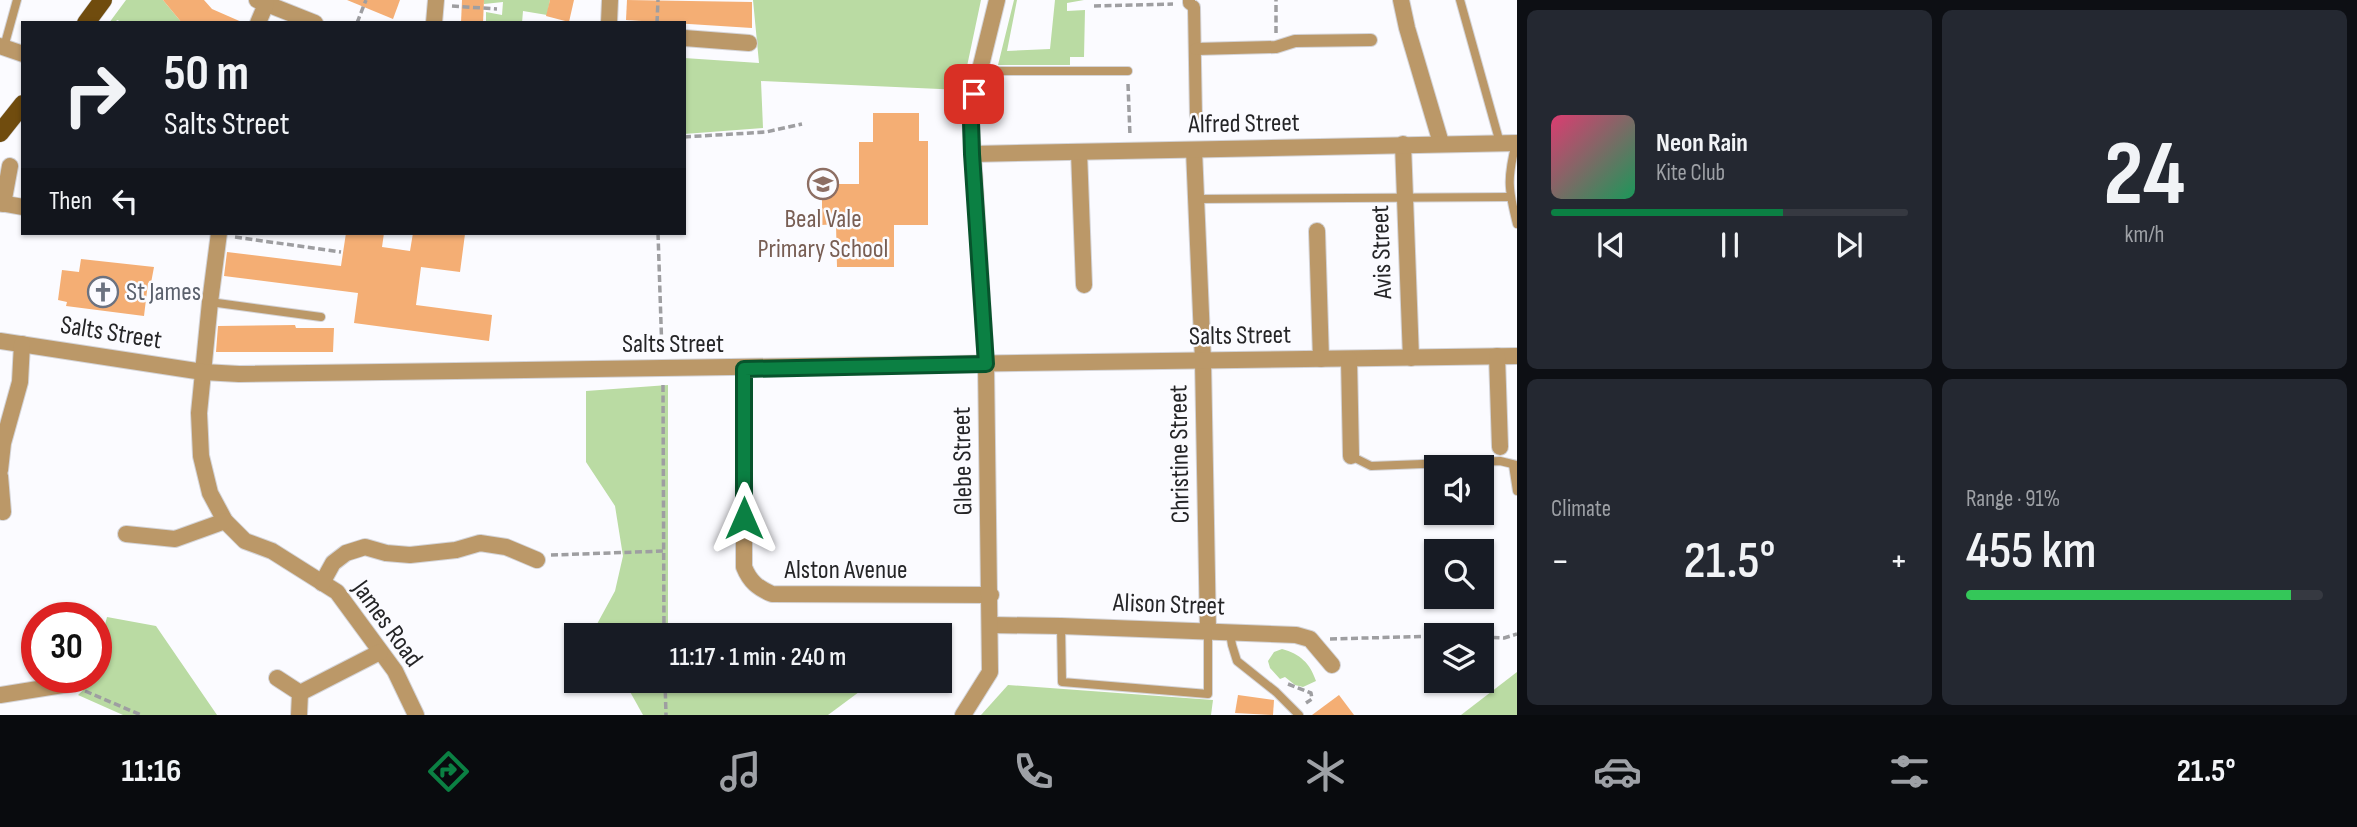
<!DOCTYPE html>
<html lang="en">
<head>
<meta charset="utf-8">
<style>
  body { margin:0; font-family:"Sofia Sans Condensed",sans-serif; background:#242831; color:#f1f3f6; height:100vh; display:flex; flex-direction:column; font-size:26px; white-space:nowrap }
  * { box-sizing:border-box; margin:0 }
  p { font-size:23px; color:#9ea1a6 }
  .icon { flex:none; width:38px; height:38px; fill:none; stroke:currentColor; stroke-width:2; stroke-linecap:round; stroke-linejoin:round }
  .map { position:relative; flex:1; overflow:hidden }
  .drawer { display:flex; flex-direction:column; gap:10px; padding:10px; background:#0d0f14; width:840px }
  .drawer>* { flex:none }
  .hud { position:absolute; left:21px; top:21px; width:665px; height:214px; border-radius:0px; box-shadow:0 2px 5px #0004; background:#171b24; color:#f1f3f6; overflow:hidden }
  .tools { position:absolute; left:1424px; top:455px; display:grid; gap:14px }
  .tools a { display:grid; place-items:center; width:70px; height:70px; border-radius:0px; background:#171b24; box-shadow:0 2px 5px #0004; font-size:35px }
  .speed { position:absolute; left:21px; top:602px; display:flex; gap:14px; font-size:35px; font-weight:700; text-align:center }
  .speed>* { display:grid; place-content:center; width:91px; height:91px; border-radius:50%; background:#171b24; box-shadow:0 2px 5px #0004; line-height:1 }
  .speed .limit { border:10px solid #d22; background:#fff; color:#111 }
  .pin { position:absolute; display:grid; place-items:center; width:60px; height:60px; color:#fff; margin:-30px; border-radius:14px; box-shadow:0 4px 10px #0006 }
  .me { position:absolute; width:77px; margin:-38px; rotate:0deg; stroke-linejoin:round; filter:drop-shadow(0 0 5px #0008) }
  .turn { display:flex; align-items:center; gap:24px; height:147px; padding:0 28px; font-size:32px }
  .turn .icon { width:91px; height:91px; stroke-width:2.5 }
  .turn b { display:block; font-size:49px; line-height:60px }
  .then { display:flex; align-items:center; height:66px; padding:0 28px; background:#0003; gap:14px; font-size:26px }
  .big { font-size:52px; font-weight:600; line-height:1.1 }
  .drawer .widget { flex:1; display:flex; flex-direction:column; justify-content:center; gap:10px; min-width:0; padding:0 24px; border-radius:10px; background:#242831 }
  .drawer .dial { align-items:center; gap:0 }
  .dial b { font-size:91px; line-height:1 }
  .song { display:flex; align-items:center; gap:21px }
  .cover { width:84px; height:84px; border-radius:10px; background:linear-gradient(135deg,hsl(340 70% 55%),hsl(150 70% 35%)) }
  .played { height:7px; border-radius:4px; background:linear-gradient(90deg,#0b8043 65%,#363941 65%) }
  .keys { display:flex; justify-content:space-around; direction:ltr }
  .heat { display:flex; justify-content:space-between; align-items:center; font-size:38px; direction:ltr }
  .charge { height:10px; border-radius:5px; background:linear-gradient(90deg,#34c759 91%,#363941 0) }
  .drawer .tiles { flex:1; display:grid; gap:10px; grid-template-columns:repeat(2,1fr) }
  .trip { position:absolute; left:564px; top:623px; width:388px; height:70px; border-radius:0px; background:#171b24; box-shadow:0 2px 5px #0004; font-weight:600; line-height:70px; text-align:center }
  .tabs { display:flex; height:112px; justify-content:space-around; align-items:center; background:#090b0e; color:#9ea1a6 }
  .tabs .icon { width:49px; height:49px }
  .tabs .active { color:#0b8043 }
  .tabs b { font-size:32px; color:#f1f3f6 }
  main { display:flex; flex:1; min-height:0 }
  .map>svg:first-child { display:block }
  .green { fill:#badba3 }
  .building { fill:#f4ae74 }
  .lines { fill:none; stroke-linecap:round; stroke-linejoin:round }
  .service-casing { stroke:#d4d4d8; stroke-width:10 }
  .pedestrian-casing { stroke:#d4d4d8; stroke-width:14 }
  .minor-casing { stroke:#d4d4d8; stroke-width:18 }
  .primary-casing { stroke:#d4d4d8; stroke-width:19 }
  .path { stroke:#9e9ea1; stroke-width:3.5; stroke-dasharray:7 3.5; stroke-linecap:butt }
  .service { stroke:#bb9868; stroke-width:8 }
  .pedestrian { stroke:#bb9868; stroke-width:12 }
  .minor { stroke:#bb9868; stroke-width:16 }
  .primary { stroke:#704c0e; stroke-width:18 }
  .route-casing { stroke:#07532c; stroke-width:18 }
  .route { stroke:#0b8043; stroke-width:12 }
  .labels { text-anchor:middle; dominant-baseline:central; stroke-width:5; stroke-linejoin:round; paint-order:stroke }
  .street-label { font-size:26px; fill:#252527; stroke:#fbfbff }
  .education-label { font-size:26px; fill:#785e54; stroke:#fbfbff }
  .worship-label { font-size:26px; fill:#5b616d; stroke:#fbfbff; text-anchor:start }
</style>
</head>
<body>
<main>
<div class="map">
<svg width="1517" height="715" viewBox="0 0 1517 715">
  <rect width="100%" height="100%" fill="#fbfbff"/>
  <g class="green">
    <polygon points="126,0 163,0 182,23 125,23 117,20 115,23 109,23"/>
    <polygon points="484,0 550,0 547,15 523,11 522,23 486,23 486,12 502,15 503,2 484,4"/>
    <polygon points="753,0 981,0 962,90 761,81 763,128 684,134 684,58 759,63"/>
    <polygon points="1014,0 1017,0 1007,51 1050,49 1055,0 1084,0 1067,3 1067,11 1085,10 1084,57 1070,57 1070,65 998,65"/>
    <polygon points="668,385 668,635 591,635 615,591 623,556 615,506 586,462 586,391"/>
    <path d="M 107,617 L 156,626 L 217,715 L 123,715 L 78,695 L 102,672 C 104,653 101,636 107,617 Z"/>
    <path d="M 1282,649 C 1300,654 1310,663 1316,681 L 1303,687 L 1295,685 L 1285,677 L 1280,679 L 1270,668 L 1268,661 L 1274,652 Z"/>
    <polygon points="1517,672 1517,715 1461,715"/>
    <polygon points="624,681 860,681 859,692 828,715 643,715"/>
    <polygon points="1008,685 1213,700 1211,715 981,715"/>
  </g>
  <g class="building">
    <polygon points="163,0 204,0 212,9 244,23 182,23"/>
    <polygon points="347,0 400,0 393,19"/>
    <polygon points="462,0 484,0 483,23 461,23"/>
    <polygon points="550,0 574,0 569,22 546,16"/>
    <polygon points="627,0 752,2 752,28 626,20"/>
    <polygon points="873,113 919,113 919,141 928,141 928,225 894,225 894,267 837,267 836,224 822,225 822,184 859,184 859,142 873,142"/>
    <polygon points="346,233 384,233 382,247 410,251 413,233 465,234 460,272 421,267 416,305 492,315 489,341 354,323 358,293 224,276 227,252 341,266"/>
    <polygon points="81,259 154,267 151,283 148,283 144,316 66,306 67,302 58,300 62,270 79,272"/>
    <polygon points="295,325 296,328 334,328 333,352 216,352 218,326"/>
    <polygon points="1238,695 1274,700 1273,715 1235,713"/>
    <polygon points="1339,695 1354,715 1312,715"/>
  </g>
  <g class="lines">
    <g class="service-casing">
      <g id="service">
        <polyline points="1460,0 1500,143"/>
        <polyline points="4,47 17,0"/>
        <polyline points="980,69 998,71 1128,71"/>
        <path d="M 1516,143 C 1507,178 1508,189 1517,224"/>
        <polyline points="1196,199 1510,197"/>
        <polyline points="210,302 321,317"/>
        <polyline points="1351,456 1371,466 1500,461 1517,465"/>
        <polyline points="1513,465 1517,491"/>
        <polyline points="1061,626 1062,682 1208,694 1208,631"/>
        <polyline points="1230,633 1232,645 1237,661 1276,692 1299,715"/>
      </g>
    </g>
    <g class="pedestrian-casing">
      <g id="pedestrian">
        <polyline points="1189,0 1189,3 1194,7 1196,119"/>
        <polyline points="1196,49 1276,47 1295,41 1371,40"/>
      </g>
    </g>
    <g class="minor-casing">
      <g id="minor">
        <polyline points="257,0 315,23"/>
        <polyline points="1401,0 1407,28 1441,143"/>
        <polyline points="258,23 266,4"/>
        <polyline points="434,23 436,0"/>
        <polyline points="609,23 610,0"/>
        <polyline points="684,38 749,43"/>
        <polyline points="0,46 23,54"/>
        <polyline points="1403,144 1411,358"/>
        <polyline points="1194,150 1203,361 1208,631"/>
        <polyline points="1079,152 1084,285"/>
        <polyline points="972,154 1517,143"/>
        <polyline points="0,203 23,207"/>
        <polyline points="3,204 10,166"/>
        <polyline points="1317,231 1321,359"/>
        <polyline points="219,233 210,302 199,413 201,456 210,493 225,521 245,541 272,551 337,592 395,671 416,715"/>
        <polyline points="0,341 203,372 239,374 1517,356"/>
        <polyline points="1497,356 1500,447"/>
        <polyline points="1349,359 1351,456"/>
        <path d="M 744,369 L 744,567 C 750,582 758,588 772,594 L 991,595"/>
        <polyline points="0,470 3,443 20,382 22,344"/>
        <polyline points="0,476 3,512"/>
        <polyline points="126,534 175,539 225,521"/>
        <polyline points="322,583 333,563 346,553 365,547 386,553 410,555 456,550 480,543 506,547 537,560"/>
        <polyline points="991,625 1061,626 1296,635 1310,639 1332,665"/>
        <polyline points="277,678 300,693 299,715"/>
        <polyline points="300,693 380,652"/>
        <polyline points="0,695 69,684"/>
        <polyline points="963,715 990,672 986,364 971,123 974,94 997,0"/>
      </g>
    </g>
    <g class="primary-casing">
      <g id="primary">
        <polyline points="86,23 103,0"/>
        <polyline points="0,133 23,104"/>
      </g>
    </g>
    <g class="path">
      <polyline points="452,6 497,9"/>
      <polyline points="1094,6 1173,4"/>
      <polyline points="357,23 366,0"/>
      <polyline points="657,23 658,0"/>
      <polyline points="1276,33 1276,0"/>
      <polyline points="1128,84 1130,136"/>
      <polyline points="684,137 766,132 802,124"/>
      <polyline points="658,233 662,353"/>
      <polyline points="235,237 341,252"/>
      <polyline points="663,385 664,635"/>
      <polyline points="551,555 664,551"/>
      <polyline points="1482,637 1504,638 1517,634"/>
      <polyline points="1330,639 1437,636"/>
      <polyline points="665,681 666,715"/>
      <polyline points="1288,684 1311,693 1312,699 1306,703"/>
      <polyline points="85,691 141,715"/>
    </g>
    <use href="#service" class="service"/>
    <use href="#pedestrian" class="pedestrian"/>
    <use href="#minor" class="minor"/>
    <use href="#primary" class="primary"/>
  </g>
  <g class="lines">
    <g class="route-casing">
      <polyline id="route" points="744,518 744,369 986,364 972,154 971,122 974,94"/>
    </g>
    <use href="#route" class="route"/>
  </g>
  <defs>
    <g id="school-ring" transform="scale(1.575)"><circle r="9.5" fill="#fbfbff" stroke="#8d6e63" stroke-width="1.5"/><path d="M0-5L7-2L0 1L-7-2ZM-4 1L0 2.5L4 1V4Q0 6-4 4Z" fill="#8d6e63"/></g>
    <g id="church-ring" transform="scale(1.575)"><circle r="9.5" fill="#fbfbff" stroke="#6b7280" stroke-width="1.5"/><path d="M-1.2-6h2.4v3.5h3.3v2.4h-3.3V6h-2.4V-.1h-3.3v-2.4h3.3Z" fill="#6b7280"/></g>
  </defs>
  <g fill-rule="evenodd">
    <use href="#school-ring" x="823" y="184"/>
    <use href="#church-ring" x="103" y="292"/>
  </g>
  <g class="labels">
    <g class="street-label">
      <text transform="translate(1244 124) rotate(-1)">Alfred Street</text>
      <text transform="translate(1382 252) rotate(-92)">Avis Street</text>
      <text transform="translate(111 333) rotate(9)">Salts Street</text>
      <text transform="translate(1240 336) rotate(-1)">Salts Street</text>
      <text x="673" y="344">Salts Street</text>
      <text transform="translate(1180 454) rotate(-91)">Christine Street</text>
      <text transform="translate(963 461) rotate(-91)">Glebe Street</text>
      <text x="846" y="570">Alston Avenue</text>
      <text transform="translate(1169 605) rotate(2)">Alison Street</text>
      <text transform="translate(387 624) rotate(54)">James Road</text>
    </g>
    <g class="education-label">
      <text x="823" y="219">Beal Vale<tspan x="823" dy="30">Primary School</tspan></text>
    </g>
    <g class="worship-label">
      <text x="126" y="292">St James</text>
    </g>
  </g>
</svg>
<div class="tools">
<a><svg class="icon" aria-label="sound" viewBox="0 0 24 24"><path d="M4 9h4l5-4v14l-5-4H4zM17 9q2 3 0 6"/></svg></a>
<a><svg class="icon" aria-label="search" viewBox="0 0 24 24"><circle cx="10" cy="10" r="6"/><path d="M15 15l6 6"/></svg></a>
<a><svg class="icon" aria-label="layers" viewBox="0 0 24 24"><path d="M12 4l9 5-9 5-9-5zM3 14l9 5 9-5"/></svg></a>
</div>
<div class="speed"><div class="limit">30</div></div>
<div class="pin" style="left:974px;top:94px;background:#d93025"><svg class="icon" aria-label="arrive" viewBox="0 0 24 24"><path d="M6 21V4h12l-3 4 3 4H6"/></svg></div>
<svg class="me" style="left:744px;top:518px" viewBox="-20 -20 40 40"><path d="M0-17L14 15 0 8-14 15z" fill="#0b8043" stroke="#fff" stroke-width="4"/></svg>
<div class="trip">11:17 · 1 min · 240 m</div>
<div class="hud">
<div class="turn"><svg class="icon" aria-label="right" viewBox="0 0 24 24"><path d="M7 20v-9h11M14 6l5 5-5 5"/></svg><div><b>50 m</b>Salts Street</div></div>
<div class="then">Then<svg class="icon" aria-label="left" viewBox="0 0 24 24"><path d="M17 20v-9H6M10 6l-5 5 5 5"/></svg></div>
</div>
</div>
<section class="drawer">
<div class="tiles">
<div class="widget">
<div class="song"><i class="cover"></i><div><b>Neon Rain</b><p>Kite Club</p></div></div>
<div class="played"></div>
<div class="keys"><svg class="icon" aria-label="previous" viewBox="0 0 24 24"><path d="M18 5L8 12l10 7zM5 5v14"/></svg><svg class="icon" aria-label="pause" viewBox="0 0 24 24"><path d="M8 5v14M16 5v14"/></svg><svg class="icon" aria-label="next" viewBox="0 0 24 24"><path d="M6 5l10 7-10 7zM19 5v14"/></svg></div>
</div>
<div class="widget dial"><b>24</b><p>km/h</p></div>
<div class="widget"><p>Climate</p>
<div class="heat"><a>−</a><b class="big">21.5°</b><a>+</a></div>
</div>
<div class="widget"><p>Range · 91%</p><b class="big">455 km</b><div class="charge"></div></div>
</div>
</section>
</main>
<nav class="tabs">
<b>11:16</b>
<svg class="icon active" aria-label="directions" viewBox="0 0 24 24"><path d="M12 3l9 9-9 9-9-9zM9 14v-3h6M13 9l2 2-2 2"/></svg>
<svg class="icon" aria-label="music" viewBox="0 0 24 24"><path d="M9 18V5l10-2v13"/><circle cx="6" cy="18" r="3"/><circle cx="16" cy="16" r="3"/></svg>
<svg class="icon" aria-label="phone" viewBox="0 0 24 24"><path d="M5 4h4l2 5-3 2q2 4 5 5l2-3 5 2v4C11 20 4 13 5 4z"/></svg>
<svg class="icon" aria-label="climate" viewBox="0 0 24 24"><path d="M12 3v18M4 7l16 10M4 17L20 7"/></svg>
<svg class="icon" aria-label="car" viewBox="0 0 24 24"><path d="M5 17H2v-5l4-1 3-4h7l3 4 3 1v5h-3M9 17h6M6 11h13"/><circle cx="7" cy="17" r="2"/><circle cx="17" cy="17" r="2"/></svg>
<svg class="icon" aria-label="filters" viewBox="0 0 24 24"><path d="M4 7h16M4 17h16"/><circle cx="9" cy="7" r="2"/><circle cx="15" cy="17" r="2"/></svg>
<b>21.5°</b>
</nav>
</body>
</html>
